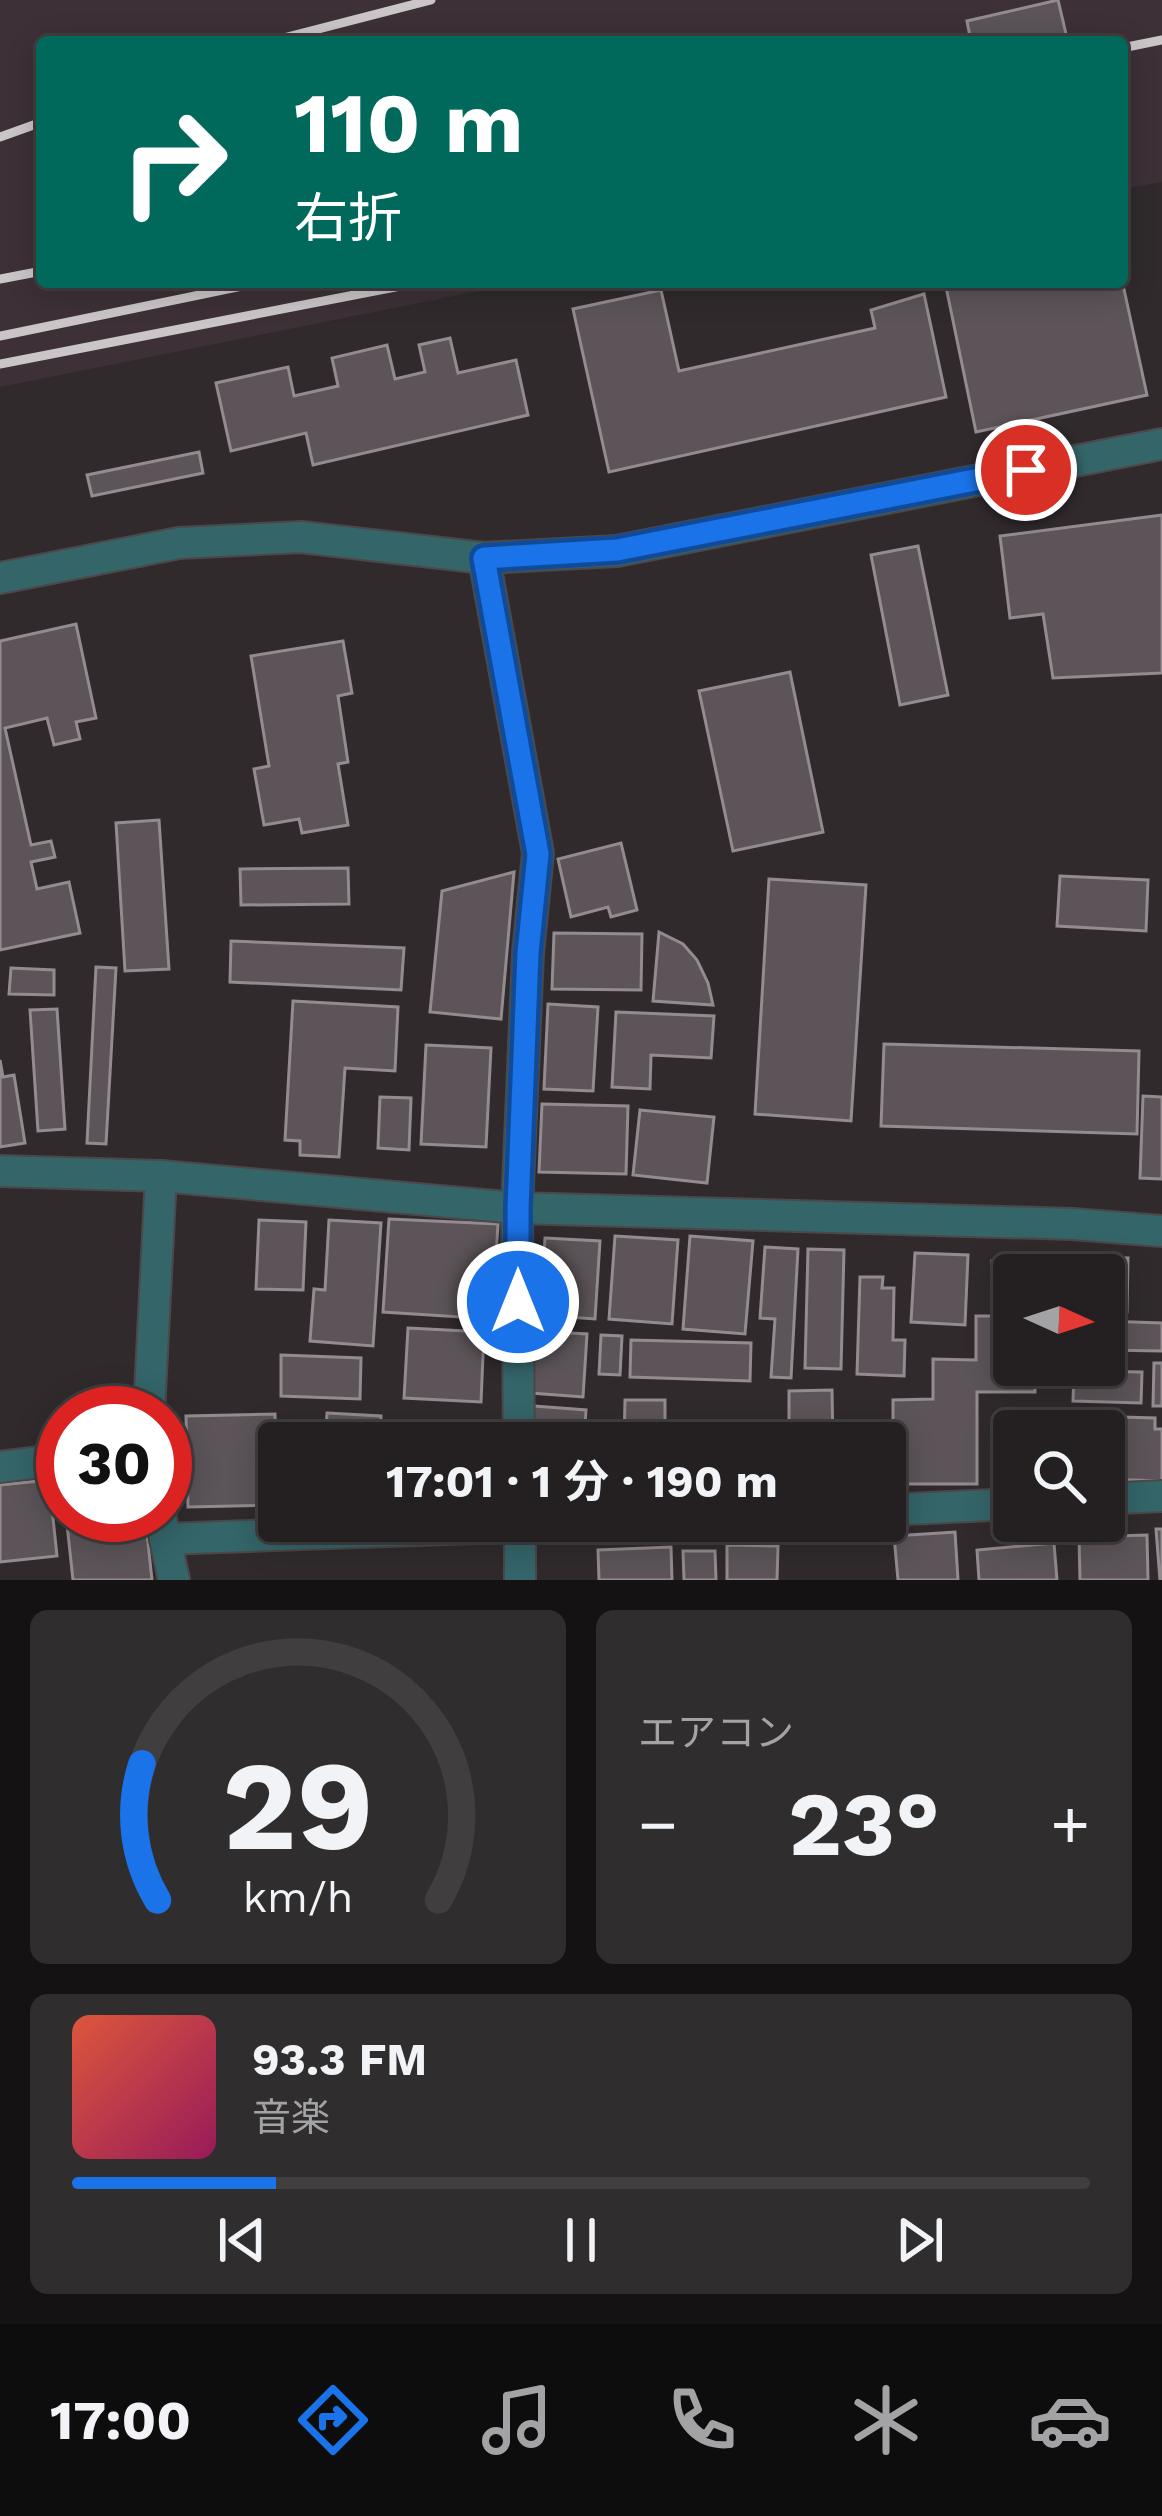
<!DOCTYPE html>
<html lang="ja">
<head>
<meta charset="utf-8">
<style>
  body { margin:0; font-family:"Work Sans","Noto Sans JP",sans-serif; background:#302d2f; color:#f1f3f6; height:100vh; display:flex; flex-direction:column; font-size:45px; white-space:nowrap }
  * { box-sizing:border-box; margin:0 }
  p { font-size:39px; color:#a3a3a5 }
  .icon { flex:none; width:66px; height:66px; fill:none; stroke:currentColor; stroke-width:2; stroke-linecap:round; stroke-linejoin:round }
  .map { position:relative; height:1580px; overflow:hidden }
  .sheet { display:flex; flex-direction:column; gap:30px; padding:30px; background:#141213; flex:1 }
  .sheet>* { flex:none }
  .banner { position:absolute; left:36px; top:36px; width:1092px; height:252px; border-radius:12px; box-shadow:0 6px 30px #0003,0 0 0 3px #413e40; background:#00695c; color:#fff; overflow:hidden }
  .needle { width:78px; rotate:93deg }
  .fabs { position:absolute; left:993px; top:1254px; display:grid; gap:24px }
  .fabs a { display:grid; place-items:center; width:132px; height:132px; border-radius:12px; background:#242022; box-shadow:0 6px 30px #0003,0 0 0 3px #413e40; font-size:60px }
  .speed { position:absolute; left:36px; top:1386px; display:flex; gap:24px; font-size:60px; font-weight:700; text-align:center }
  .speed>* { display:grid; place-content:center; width:156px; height:156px; border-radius:50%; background:#242022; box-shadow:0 6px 30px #0003,0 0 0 3px #413e40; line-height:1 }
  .speed .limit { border:18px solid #d22; background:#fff; color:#111 }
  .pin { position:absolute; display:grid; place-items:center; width:102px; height:102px; color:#fff; margin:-51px; border:6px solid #fff; border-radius:50%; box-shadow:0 3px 12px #0007 }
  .me { position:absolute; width:132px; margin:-66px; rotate:0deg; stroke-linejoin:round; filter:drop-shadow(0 0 9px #0008) }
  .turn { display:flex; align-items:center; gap:42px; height:252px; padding:0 60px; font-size:54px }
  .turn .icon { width:156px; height:156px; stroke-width:2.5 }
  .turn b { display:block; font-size:84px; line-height:102px }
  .big { font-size:90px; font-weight:700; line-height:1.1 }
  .sheet .widget { flex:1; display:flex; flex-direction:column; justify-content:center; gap:18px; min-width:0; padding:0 42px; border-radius:18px; background:#302d2f }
  .sheet .dial { align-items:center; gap:0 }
  .dial svg { height:312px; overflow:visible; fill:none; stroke:#413e40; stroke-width:7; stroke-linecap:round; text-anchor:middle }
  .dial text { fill:#f1f3f6; stroke:none }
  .song { display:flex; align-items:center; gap:36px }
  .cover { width:144px; height:144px; border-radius:18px; background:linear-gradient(135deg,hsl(10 70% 55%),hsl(330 70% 35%)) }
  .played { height:12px; border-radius:6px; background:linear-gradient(90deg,#1a73e8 20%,#413e40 20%) }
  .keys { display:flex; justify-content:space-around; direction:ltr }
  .heat { display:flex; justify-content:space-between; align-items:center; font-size:66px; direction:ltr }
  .sheet .tiles { flex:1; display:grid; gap:30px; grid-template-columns:1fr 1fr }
  .widget:last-child { grid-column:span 2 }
  .trip { position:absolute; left:258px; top:1422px; width:648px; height:120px; border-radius:12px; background:#242022; box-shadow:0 6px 30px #0003,0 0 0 3px #413e40; font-weight:700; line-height:120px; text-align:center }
  .tabs { display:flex; height:192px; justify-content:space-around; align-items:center; background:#0e0d0e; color:#a3a3a5 }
  .tabs .icon { width:84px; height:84px }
  .tabs .current { color:#1a73e8 }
  .tabs b { font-size:54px; color:#f1f3f6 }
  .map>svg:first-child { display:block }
  .built { fill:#3d3037 }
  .building { fill:#5c5458; stroke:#938b8f; stroke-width:3 }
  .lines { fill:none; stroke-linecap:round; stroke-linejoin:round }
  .minor-casing { stroke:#4c4749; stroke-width:34 }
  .minor { stroke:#346569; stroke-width:30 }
  .rail { stroke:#cac6c8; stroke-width:9 }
  .route-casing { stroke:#114b97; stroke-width:30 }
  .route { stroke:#1a73e8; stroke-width:21 }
</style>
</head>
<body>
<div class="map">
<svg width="1162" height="1580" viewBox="0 0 1162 1580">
  <rect width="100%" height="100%" fill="#302a2d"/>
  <polygon class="built" points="0,0 1162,0 1162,182 1128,188 1122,159 1122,42 42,42 42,282 524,282 0,387"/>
  <g class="building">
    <polygon points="1058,0 1067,38 1047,42 971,42 967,21"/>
    <polygon points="1122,280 1147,395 976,432 945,282"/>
    <polygon points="661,290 679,371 875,328 871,310 924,294 946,397 609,472 573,309"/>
    <polygon points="450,338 458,373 516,360 528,415 313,465 306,433 231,451 216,383 288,367 294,396 338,386 332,358 387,345 395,379 425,372 419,345"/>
    <polygon points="199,452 203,473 92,496 87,475"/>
    <polygon points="1162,515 1162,673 1053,678 1043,614 1010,618 1000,536"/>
    <polygon points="918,546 948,695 900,705 871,555"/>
    <polygon points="76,624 96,718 76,722 80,739 54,745 47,718 5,728 31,845 51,841 55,857 31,862 37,889 69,882 80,933 0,950 0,641"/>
    <polygon points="343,641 352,693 338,696 348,762 338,764 348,825 302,833 299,819 264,825 254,769 269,766 251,656"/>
    <polygon points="790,672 823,832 733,851 699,691"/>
    <polygon points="159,820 169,969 125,971 116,823"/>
    <polygon points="621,843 637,910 611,917 608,907 571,917 558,859"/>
    <polygon points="348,868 349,904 241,905 240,869"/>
    <polygon points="514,872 501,1019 430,1012 442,891"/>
    <polygon points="1060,876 1148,880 1146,931 1057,926"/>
    <polygon points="769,879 866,885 851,1121 755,1114"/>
    <polygon points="659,932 683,944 697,960 708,983 713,1005 653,1001"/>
    <polygon points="554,933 642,934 641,990 552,989"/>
    <polygon points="231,941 404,948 401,990 230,982"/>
    <polygon points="96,967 116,968 106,1144 87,1143"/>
    <polygon points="11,968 54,970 54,995 9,994"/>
    <polygon points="293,1001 398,1007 395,1071 345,1068 339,1157 300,1155 300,1141 285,1140"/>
    <polygon points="548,1004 598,1007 593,1091 544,1089"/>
    <polygon points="57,1009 65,1129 38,1131 30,1010"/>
    <polygon points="616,1012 714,1016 711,1058 651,1055 650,1089 612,1087"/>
    <polygon points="884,1044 1139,1051 1137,1134 881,1126"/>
    <polygon points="426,1045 491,1048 486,1147 421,1144"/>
    <polygon points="0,1060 3,1077 14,1075 25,1143 0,1147"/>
    <polygon points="1143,1096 1162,1097 1162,1179 1140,1178"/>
    <polygon points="380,1097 411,1098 409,1150 378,1148"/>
    <polygon points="542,1104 628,1106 626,1174 539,1172"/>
    <polygon points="640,1110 714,1117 707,1183 633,1175"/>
    <polygon points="389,1219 498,1224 492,1319 383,1312"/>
    <polygon points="259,1220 306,1222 303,1290 256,1289"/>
    <polygon points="329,1220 381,1223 373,1346 310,1341 314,1289 325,1290"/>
    <polygon points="615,1236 678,1240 672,1324 609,1319"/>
    <polygon points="690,1236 753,1241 745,1334 683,1329"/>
    <polygon points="545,1238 600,1241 595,1319 540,1315"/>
    <polygon points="765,1247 798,1249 791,1378 771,1377 775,1319 760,1318"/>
    <polygon points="808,1249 844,1250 841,1369 805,1368"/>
    <polygon points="915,1253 968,1255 965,1325 911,1322"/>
    <polygon points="1075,1257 1128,1258 1127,1312 1104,1312 1104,1275 1075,1275"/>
    <polygon points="992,1261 1048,1262 1048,1275 1014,1275 1014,1300 992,1299"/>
    <polygon points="860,1277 883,1277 882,1288 894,1288 893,1340 905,1340 904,1376 857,1374"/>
    <polygon points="976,1316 1014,1316 1014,1365 1035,1365 1035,1392 977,1392 977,1484 893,1484 893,1400 933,1399 933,1359 976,1360"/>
    <polygon points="1104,1321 1162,1323 1162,1351 1104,1350"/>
    <polygon points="408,1328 484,1332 481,1402 404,1398"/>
    <polygon points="535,1331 587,1334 583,1397 531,1393"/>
    <polygon points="601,1335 622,1336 620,1375 599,1374"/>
    <polygon points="631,1340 751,1343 750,1381 630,1377"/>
    <polygon points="281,1355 361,1358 360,1399 281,1396"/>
    <polygon points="1154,1363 1162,1363 1162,1406 1153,1406"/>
    <polygon points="1074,1371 1142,1372 1141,1403 1073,1401"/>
    <polygon points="832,1390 833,1443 789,1443 789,1391"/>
    <polygon points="625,1400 665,1400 665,1443 624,1443"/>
    <polygon points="534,1406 586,1410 584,1443 531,1443"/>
    <polygon points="327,1413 381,1416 380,1443 325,1443"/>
    <polygon points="275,1414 277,1505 188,1507 186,1416"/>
    <polygon points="1122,1417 1155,1418 1155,1429 1162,1429 1162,1481 1104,1479 1104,1435 1122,1435"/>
    <polygon points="1016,1419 1056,1421 1056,1431 1016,1431"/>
    <polygon points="49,1480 57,1556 0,1562 0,1485"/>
    <polygon points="66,1515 145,1515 152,1580 73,1580"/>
    <polygon points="1156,1529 1162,1529 1162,1580 1160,1580"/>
    <polygon points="955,1532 958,1580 898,1580 894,1536"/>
    <polygon points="1147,1535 1148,1580 1080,1580 1079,1537"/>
    <polygon points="1054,1543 1057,1580 979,1580 977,1550"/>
    <polygon points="727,1545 778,1546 777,1580 727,1580"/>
    <polygon points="671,1547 672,1580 599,1580 598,1550"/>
    <polygon points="683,1551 715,1551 716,1580 684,1580"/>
  </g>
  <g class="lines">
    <g class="minor-casing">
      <g id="minor">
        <polyline points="484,558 538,853 528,953 517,1208 519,1443"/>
        <polyline points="0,578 179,543 301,537 484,558 617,551 1162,444"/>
        <polyline points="0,1171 161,1176 517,1208 1073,1224 1162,1231"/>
        <polyline points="149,1413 161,1176"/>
        <polyline points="0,1467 63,1459"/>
        <polyline points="1104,1499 1162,1496"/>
        <polyline points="885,1510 1014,1504"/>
        <polyline points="160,1515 174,1580"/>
        <polyline points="520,1521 520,1580"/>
        <polyline points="165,1539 671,1521"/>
      </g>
    </g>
    <use href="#minor" class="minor"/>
    <g class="rail">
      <polyline points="268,42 431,0"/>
      <polyline points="1122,48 1162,40"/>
      <polyline points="0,137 42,122"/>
      <polyline points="0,279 42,271"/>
      <polyline points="0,336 262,282"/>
      <polyline points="0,364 421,282"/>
    </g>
  </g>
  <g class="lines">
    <g class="route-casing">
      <polyline id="route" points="518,1302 518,1208 528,953 538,854 484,558 617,550 1026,470"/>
    </g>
    <use href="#route" class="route"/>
  </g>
</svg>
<div class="fabs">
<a><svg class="needle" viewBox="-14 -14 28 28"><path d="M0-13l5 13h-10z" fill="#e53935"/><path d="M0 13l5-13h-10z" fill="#a3a3a5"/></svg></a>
<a><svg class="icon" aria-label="search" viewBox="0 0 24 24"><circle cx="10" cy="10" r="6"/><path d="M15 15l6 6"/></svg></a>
</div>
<div class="speed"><div class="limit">30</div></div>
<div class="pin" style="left:1026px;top:470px;background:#d93025"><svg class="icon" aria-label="arrive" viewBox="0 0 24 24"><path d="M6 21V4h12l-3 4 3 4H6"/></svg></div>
<svg class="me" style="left:518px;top:1302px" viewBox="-20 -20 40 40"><circle r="17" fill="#1a73e8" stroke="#fff" stroke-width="3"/><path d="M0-11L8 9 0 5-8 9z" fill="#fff"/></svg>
<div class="trip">17:01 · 1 分 · 190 m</div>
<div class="banner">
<div class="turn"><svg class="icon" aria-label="right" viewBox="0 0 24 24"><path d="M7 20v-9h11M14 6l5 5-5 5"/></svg><div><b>110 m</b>右折</div></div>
</div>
</div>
<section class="sheet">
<div class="tiles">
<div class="widget dial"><svg viewBox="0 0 100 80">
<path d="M14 69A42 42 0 1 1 86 69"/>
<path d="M14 69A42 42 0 0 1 10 34" stroke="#1a73e8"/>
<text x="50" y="56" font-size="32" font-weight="700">29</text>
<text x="50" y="72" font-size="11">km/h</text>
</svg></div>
<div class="widget"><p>エアコン</p>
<div class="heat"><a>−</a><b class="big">23°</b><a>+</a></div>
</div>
<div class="widget">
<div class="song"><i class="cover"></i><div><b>93.3 FM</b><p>音楽</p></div></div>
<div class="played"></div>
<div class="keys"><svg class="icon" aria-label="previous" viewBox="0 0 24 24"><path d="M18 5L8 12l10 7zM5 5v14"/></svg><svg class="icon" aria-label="pause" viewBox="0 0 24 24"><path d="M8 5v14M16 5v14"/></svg><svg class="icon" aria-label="next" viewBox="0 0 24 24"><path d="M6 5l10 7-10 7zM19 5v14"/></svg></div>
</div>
</div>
</section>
<nav class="tabs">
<b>17:00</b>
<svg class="icon current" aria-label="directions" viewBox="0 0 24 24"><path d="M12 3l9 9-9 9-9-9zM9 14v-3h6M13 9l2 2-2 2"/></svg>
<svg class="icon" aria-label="music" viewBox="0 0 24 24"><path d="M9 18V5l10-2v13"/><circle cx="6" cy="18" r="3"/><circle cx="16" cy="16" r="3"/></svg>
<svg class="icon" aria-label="phone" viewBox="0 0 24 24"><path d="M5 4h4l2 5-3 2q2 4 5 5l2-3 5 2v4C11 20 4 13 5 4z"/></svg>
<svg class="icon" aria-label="climate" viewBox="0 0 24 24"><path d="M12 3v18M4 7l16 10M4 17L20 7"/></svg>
<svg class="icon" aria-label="car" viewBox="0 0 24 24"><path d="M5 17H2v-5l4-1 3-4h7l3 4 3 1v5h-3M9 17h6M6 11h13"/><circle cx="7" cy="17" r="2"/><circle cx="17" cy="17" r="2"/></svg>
</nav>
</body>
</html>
